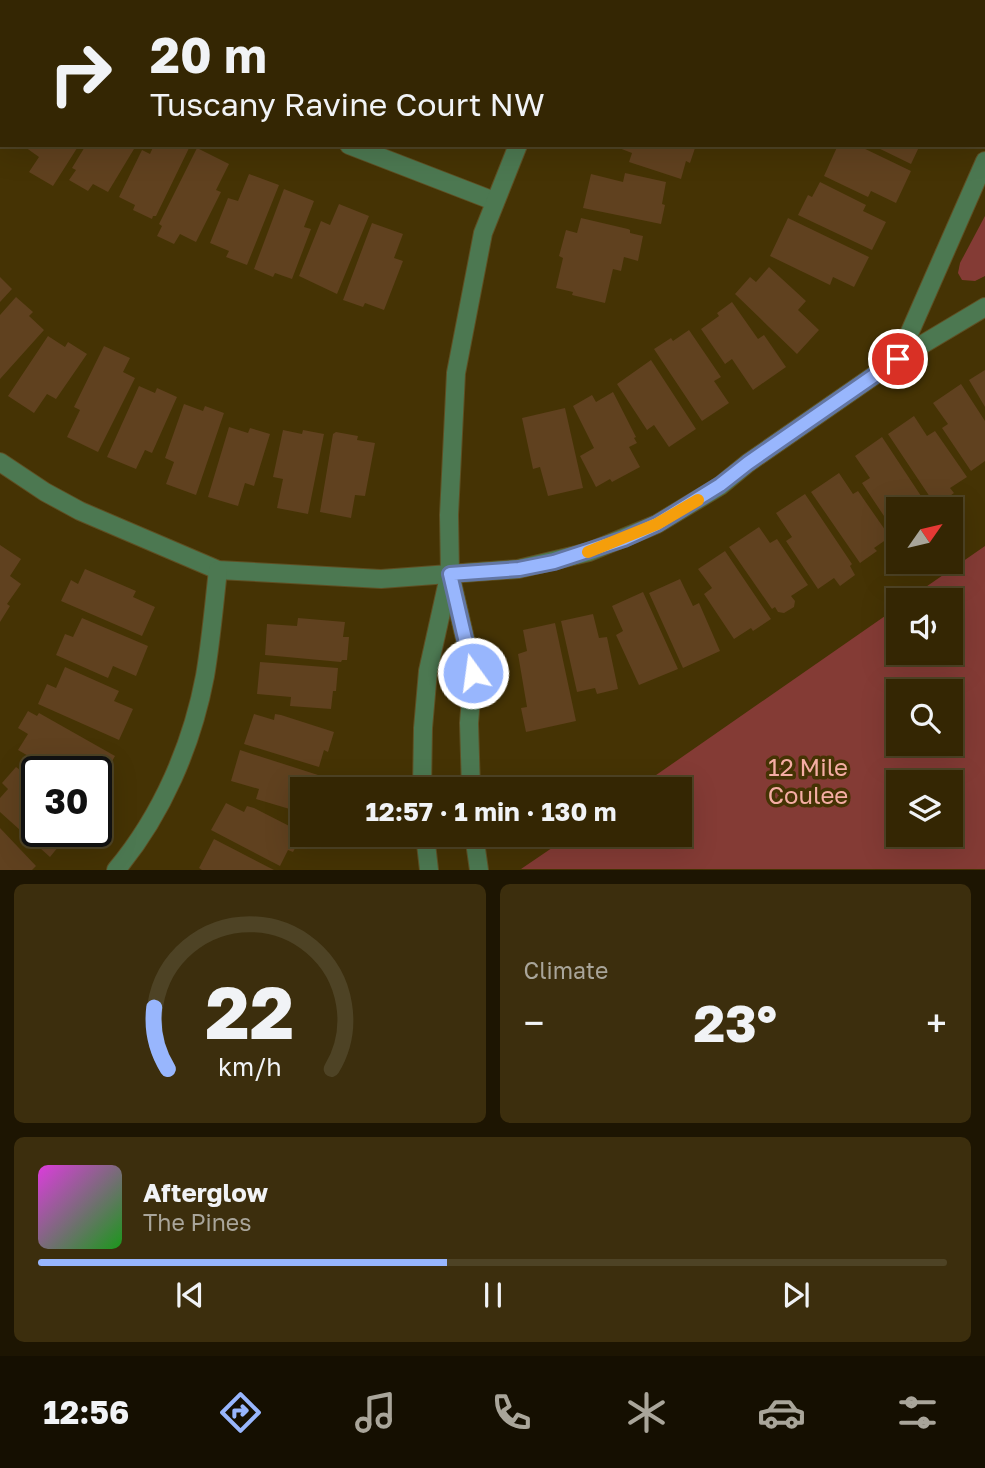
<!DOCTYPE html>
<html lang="en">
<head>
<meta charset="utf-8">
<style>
  body { margin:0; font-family:"Golos Text",sans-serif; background:#3c2e0d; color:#f1f3f6; height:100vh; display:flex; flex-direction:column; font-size:26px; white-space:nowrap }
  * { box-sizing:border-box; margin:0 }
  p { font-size:23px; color:#a9a59a }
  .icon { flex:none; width:38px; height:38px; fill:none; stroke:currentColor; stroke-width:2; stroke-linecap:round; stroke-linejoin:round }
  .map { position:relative; height:870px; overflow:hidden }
  .sheet { display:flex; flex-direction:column; gap:14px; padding:14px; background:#1d1502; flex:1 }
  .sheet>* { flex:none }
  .top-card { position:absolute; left:0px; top:0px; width:985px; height:147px; box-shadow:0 7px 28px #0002,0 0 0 2px #4e4325; background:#342603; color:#f1f3f6; overflow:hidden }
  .needle { width:46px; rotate:56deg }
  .tools { position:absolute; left:886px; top:497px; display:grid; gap:14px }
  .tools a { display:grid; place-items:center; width:77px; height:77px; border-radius:0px; background:#342603; box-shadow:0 7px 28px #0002,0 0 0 2px #4e4325; font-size:35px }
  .speed { position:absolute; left:21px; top:756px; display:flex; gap:14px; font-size:35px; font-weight:700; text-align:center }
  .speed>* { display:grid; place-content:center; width:91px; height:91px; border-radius:50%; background:#342603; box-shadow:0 7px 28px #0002,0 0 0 2px #4e4325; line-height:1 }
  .speed .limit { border:4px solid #111; border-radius:10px; background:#fff; color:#111 }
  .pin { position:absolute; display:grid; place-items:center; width:60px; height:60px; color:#fff; margin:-30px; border:4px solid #fff; border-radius:50%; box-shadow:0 2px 7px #0007 }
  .me { position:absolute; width:77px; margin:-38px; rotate:346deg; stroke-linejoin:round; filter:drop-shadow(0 0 5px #0008) }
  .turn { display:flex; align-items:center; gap:24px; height:147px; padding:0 35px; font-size:32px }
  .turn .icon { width:91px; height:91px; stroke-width:2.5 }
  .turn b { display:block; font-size:49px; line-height:60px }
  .big { font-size:52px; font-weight:700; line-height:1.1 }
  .sheet .widget { flex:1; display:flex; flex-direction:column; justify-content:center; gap:10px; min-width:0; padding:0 24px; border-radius:10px; background:#3c2e0d }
  .sheet .dial { align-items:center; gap:0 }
  .dial svg { height:182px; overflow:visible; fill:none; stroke:#4e4325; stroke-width:7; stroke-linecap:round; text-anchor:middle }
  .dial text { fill:#f1f3f6; stroke:none }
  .song { display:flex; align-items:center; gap:21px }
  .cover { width:84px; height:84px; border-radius:10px; background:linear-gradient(135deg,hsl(300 70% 55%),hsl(120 70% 35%)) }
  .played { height:7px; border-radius:4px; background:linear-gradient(90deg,#98b6fd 45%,#4e4325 45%) }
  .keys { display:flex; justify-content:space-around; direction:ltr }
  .heat { display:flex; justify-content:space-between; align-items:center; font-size:38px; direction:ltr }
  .sheet .tiles { flex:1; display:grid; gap:14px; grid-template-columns:1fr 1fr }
  .widget:last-child { grid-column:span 2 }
  .trip { position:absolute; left:290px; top:777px; width:402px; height:70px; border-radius:0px; background:#342603; box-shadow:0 7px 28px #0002,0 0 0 2px #4e4325; font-weight:700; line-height:70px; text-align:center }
  .dock { display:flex; height:112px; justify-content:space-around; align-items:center; background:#150f01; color:#a9a59a }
  .dock .icon { width:49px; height:49px }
  .dock .selected { color:#98b6fd }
  .dock b { font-size:32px; color:#f1f3f6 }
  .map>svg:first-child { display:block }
  .green { fill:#843b35; fill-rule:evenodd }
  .building { fill:#60411f }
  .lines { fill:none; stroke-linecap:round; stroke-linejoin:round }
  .street-casing { stroke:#5f4f23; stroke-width:20 }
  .street { stroke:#4c7851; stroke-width:18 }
  .route-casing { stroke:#6376a4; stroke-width:18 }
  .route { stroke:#98b6fd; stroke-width:12 }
  .slow { stroke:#f59e0b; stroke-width:12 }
  .labels { text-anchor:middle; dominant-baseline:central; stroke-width:7; stroke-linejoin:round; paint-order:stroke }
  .park-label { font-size:24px; fill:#f5ada4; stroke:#453304 }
</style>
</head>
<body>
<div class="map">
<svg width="985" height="870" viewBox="0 0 985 870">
  <rect width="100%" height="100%" fill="#453304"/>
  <g class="green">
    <polygon points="985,216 985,276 975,281 962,280 958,273 960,263"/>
    <path d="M 985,546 L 985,869 L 521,869 L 571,835 L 681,835 L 681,789 L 636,789 L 898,607 L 898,653 L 950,653 L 950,600 L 907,600 ZM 898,691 L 950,691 L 950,744 L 898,744 ZM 898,782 L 950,782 L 950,835 L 898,835 Z"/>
  </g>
  <g class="building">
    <polygon points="26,145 79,145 53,186 29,172 39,157 25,147"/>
    <polygon points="86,145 128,145 134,149 108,192 93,184 88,191 69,180 76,170 72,168"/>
    <polygon points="154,145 190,146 156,216 153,216 152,219 133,210 135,205 119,197 142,150 150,154"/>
    <polygon points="611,145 696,145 690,163 686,161 681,179 629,162 632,153"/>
    <polygon points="838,145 857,145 911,171 896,203 871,191 868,197 824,176"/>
    <polygon points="872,145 920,145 911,164"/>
    <polygon points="197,148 229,164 216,190 221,192 196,242 180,234 174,244 157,236 162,226 159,224"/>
    <polygon points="625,173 666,182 662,204 665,205 661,224 583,208 591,174 623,182"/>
    <polygon points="249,174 279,185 247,265 226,257 229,251 210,243 228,198 238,201"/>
    <polygon points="820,182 866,205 863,211 886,222 872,250 798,215 808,195 812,197"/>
    <polygon points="284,189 314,201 304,227 311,229 292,279 275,273 273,277 254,269"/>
    <polygon points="339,204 369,216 337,294 299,276 321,221 330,225"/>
    <polygon points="581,218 628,229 630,230 630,233 643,236 638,261 624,257 621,271 613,269 605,303 572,295 573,292 556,288 563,258 559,256 566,230 577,233"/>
    <polygon points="788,218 869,257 854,287 833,277 830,285 770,256"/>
    <polygon points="372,223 403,234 394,258 403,261 384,310 365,303 363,307 343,300"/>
    <polygon points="769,267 806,301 798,310 819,330 797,354 735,294 750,277 756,282"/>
    <polygon points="0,277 12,289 0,302"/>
    <polygon points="16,297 33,312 29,316 44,330 0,379 0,315"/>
    <polygon points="732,302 758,339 764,335 786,367 753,390 732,359 725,364 701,329 719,316 717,313"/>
    <polygon points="689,330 721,377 714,381 729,403 702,421 654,349 671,338 673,341"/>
    <polygon points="48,336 65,347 68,342 87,354 56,399 47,394 34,413 8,396"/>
    <polygon points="104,346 130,358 123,372 135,378 98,452 67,437 80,410 74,407"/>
    <polygon points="651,360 696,429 669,447 654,425 647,430 617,384"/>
    <polygon points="985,370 985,407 969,380"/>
    <polygon points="961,384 985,421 985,461 971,471 942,428 948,424 933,403"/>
    <polygon points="139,386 155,393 157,388 177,397 152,453 145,450 136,469 107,457"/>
    <polygon points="613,392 636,437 634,438 637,443 629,447 640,467 612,482 610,479 596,487 580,456 594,448 573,406 592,395 596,402"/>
    <polygon points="184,404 203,411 205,406 224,413 196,495 166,484 174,462 165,458"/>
    <polygon points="565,408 583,488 548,496 540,467 533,469 522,418"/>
    <polygon points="914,416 927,436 935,431 967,477 950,488 954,493 936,506 888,434"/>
    <polygon points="229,427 248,433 250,428 270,434 254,486 245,483 238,506 208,497"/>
    <polygon points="283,430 302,434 303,430 324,434 308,514 277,508 283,479 273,477"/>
    <polygon points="336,432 358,436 357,440 375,443 365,496 355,495 351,518 320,512 333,434"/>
    <polygon points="882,437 925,502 913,509 898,509 898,537 862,483 870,478 855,456"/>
    <polygon points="839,473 853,494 858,491 890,537 874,548 877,551 860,563 811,492"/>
    <polygon points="805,494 852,564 850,566 855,575 840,586 834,578 818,589 786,541 792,537 776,513"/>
    <polygon points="759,527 770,543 777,539 808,585 791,596 795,601 794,607 784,613 778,612 775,607 772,609 729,547"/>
    <polygon points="0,545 21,559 10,576 21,584 7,604 10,606 0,622"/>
    <polygon points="725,551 771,619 753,631 751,628 734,639 704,594 712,588 698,569"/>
    <polygon points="85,569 136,591 133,597 155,607 142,636 61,601 71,580 78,584"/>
    <polygon points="680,579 693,606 699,603 720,651 683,668 649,593"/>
    <polygon points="643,592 678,669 639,685 616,635 623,631 612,606"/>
    <polygon points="593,614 599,638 607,637 618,689 597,694 595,688 577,692 561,621"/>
    <polygon points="82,618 148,646 136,676 113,666 108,678 56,655 65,634 73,637"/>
    <polygon points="298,618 345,622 343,637 349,637 347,660 342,660 341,662 265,655 267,624 297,626"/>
    <polygon points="555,623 576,721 526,732 521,708 527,707 518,654 527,651 523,630"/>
    <polygon points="260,662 338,668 336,691 333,691 331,709 290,706 291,697 257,694"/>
    <polygon points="65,667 119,691 114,701 133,709 119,740 38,704 47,684 56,688"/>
    <polygon points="28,711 37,716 39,713 115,756 96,789 96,772 56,772 18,750 28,734 18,728"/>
    <polygon points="254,714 274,720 275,714 281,715 334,732 328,752 324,750 319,767 244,744"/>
    <polygon points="240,750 318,775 314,789 303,789 303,813 256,799 259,789 231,781"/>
    <polygon points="16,767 37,782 37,831 71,831 50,857 0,812 0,798 8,789 2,783"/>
    <polygon points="226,803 244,812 247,806 254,808 303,833 293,852 288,850 280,866 211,830"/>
    <polygon points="0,828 36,866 32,870 0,870"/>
    <polygon points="214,839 274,870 202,870 199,868"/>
  </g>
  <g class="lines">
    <g class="street-casing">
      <g id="street">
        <polyline points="121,2 121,0"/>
        <polyline points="588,2 589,0"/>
        <polyline points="349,145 494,201"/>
        <polyline points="985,161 898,359 985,307"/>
        <polyline points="0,462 45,492 80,511 218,570 381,579 518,569 589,552 657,524 720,486 748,463 898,359"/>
        <polyline points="422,789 423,728 428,671 448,581"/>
        <polyline points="471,789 469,723 473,673 450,574 449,515 456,373 483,233 518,145"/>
        <polyline points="425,835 429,870"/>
        <polyline points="474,835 479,870"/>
        <path d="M 116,870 C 162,815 192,745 205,676 C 211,641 214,605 218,570"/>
      </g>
    </g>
    <use href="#street" class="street"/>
  </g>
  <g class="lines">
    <g class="route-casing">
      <polyline id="route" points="473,673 450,574 519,569 554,562 624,539 657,524 720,485 748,463 898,359"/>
    </g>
    <use href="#route" class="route"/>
    <polyline class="slow" points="588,552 657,524 698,500"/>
  </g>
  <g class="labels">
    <g class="park-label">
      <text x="808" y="766">12 Mile<tspan x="808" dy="28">Coulee</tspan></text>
    </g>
  </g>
</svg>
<div class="tools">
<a><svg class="needle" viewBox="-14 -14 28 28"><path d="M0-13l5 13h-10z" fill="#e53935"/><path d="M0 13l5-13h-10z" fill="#a9a59a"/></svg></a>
<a><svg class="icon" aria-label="sound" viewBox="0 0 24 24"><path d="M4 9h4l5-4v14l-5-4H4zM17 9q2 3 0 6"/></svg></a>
<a><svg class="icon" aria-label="search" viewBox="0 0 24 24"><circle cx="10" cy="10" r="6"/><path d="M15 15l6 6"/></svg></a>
<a><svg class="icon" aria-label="layers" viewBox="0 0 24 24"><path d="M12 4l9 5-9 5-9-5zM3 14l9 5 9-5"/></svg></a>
</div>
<div class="speed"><div class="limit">30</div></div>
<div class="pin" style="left:898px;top:359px;background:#d93025"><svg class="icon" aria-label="arrive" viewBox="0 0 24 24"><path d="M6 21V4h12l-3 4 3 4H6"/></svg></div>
<svg class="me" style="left:473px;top:673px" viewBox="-20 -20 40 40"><circle r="17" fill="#98b6fd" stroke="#fff" stroke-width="3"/><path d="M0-11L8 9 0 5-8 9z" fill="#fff"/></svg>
<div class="trip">12:57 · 1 min · 130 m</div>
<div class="top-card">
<div class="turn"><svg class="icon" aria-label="right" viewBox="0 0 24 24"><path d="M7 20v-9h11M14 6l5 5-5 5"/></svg><div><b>20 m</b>Tuscany Ravine Court NW</div></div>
</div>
</div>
<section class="sheet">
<div class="tiles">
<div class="widget dial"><svg viewBox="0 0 100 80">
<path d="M14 69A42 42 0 1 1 86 69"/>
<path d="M14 69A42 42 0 0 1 8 42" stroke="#98b6fd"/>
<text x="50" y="56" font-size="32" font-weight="700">22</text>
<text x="50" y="72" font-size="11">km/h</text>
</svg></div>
<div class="widget"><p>Climate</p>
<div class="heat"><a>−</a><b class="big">23°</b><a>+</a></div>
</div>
<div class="widget">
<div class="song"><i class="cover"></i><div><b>Afterglow</b><p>The Pines</p></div></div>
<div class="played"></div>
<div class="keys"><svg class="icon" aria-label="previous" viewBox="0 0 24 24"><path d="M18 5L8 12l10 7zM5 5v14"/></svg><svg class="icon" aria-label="pause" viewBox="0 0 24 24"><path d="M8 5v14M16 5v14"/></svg><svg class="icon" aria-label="next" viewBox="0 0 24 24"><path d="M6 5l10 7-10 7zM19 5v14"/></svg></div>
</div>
</div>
</section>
<nav class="dock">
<b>12:56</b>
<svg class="icon selected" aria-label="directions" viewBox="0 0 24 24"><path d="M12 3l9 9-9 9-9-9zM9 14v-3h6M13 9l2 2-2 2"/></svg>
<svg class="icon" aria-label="music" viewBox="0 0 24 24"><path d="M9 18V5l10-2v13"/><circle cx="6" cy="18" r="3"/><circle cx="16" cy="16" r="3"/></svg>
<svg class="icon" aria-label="phone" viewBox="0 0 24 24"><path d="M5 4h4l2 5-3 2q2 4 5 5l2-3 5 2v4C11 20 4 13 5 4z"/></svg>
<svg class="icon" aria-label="climate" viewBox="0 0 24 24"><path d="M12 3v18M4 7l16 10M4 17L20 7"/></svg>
<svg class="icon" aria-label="car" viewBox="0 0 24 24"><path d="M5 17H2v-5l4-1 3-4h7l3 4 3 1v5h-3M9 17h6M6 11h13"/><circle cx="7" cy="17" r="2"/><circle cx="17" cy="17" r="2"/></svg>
<svg class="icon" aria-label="filters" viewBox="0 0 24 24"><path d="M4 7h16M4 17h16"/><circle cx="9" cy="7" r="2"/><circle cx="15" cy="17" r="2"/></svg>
</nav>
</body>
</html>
